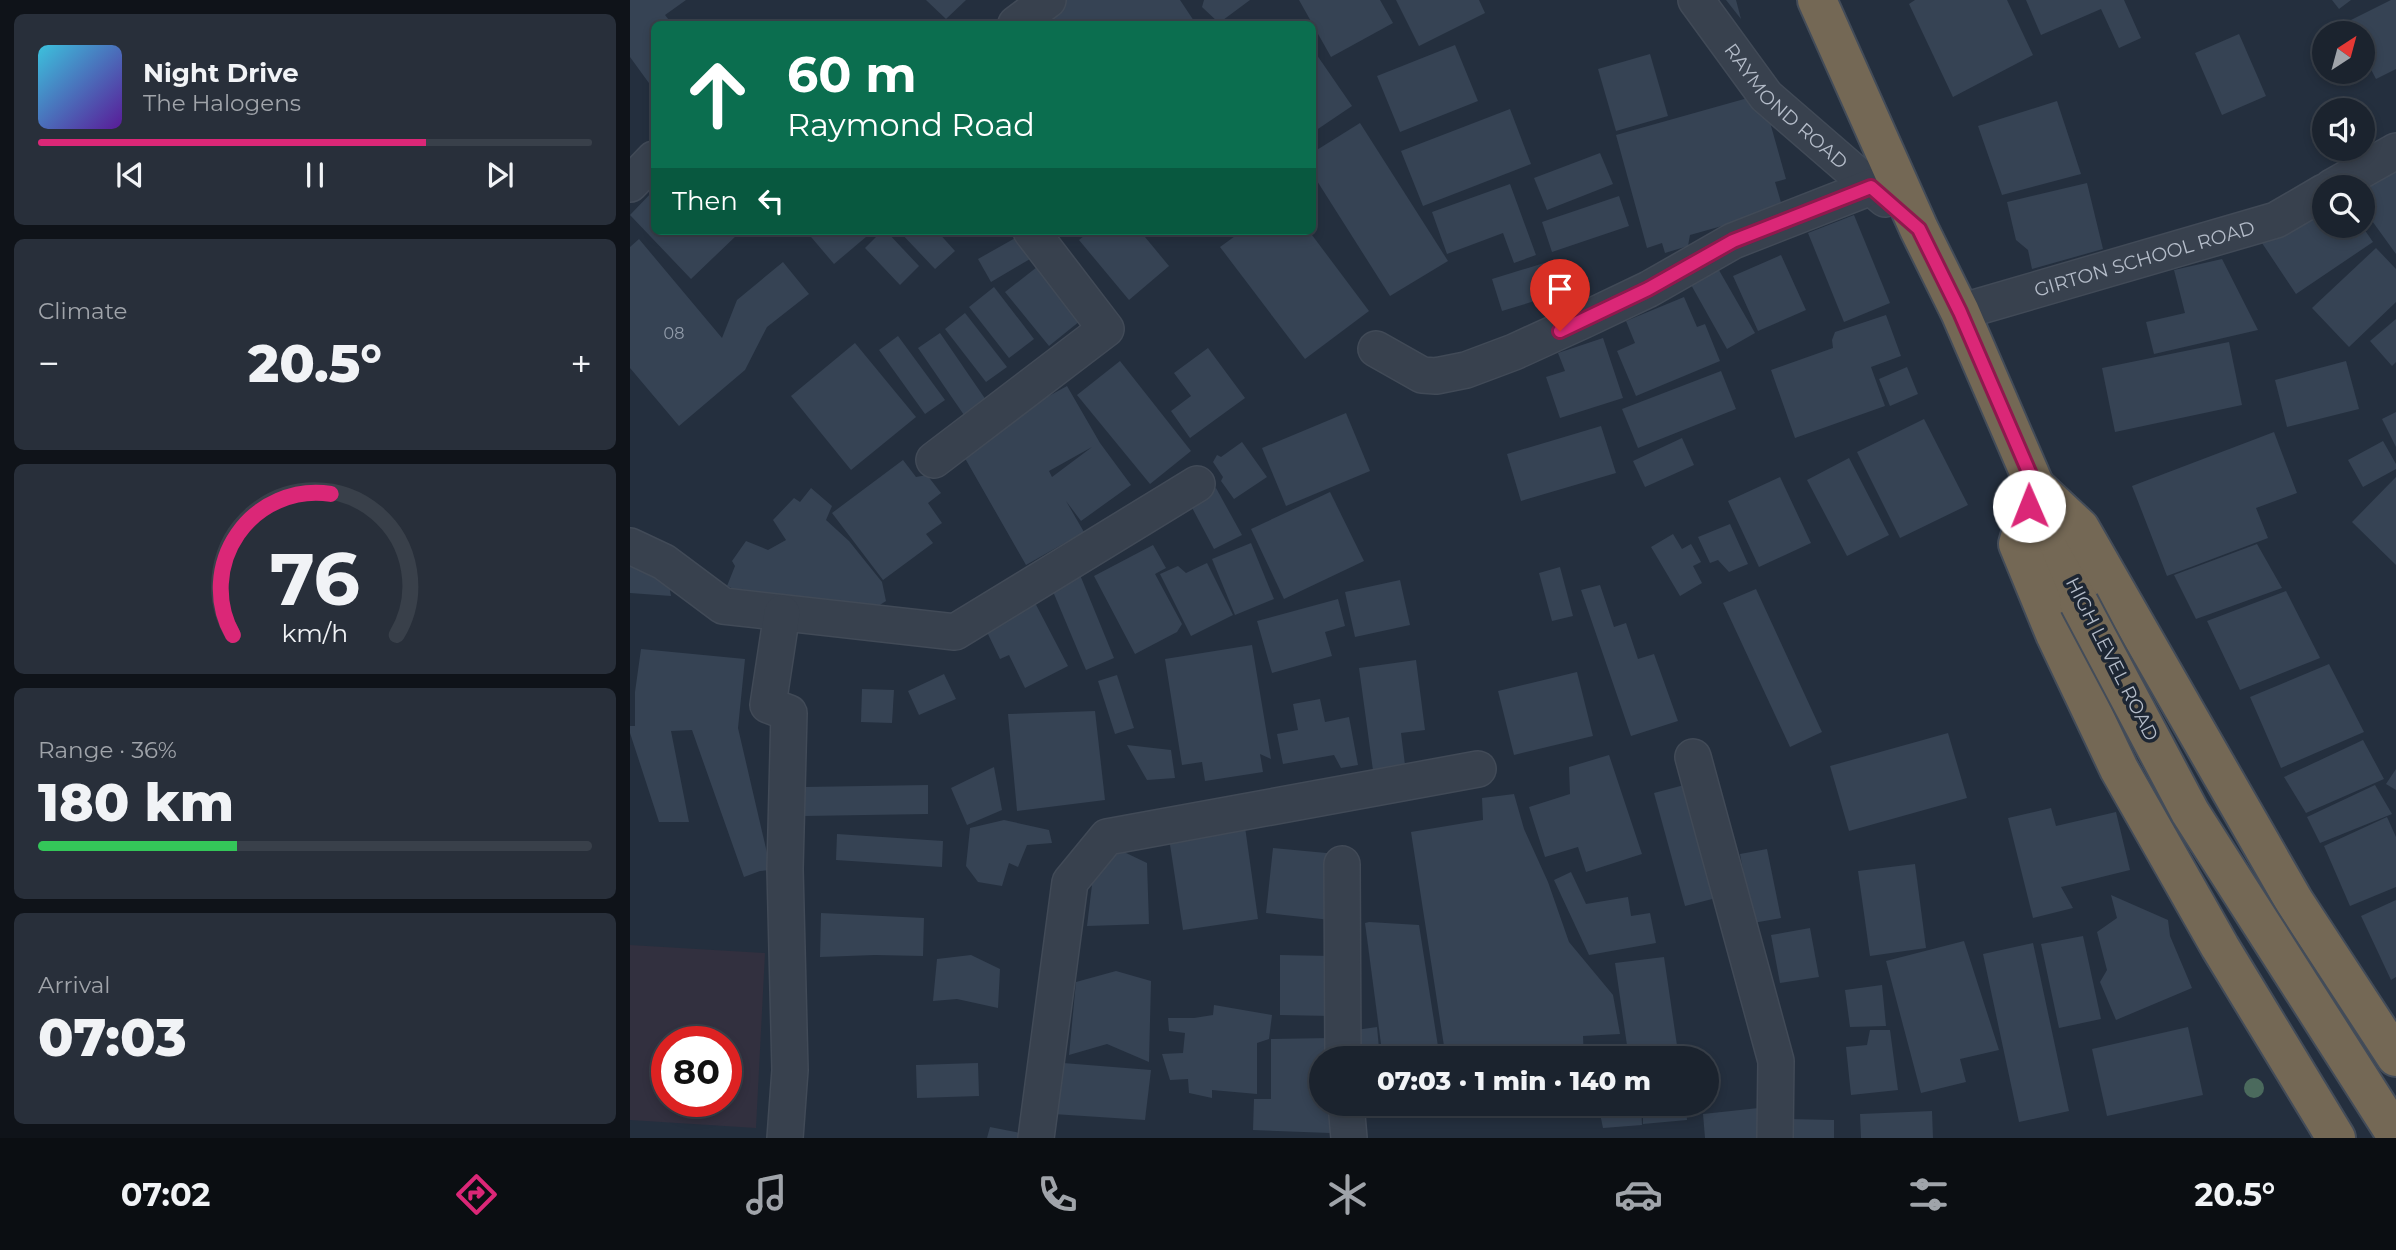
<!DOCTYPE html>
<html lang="en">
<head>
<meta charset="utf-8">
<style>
  body { margin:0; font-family:Montserrat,sans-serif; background:#282f3a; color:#f1f3f6; height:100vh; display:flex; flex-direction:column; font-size:26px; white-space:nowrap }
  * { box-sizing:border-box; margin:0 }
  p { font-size:23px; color:#a0a4aa }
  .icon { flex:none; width:38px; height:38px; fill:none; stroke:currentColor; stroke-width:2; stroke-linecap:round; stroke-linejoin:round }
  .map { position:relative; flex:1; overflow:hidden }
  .drawer { display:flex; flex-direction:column; gap:14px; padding:14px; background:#0f1319; width:630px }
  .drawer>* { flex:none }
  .top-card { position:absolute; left:21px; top:21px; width:665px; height:214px; border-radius:10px; box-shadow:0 4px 10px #0003,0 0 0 2px #39404a; background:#0b6e4f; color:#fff; overflow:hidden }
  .needle { width:46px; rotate:36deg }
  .fabs { position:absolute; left:1682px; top:21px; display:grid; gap:14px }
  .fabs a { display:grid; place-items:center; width:63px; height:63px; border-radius:50%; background:#1b232e; box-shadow:0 4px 10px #0003,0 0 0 2px #39404a; font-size:35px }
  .speed { position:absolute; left:21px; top:1026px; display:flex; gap:14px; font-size:35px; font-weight:700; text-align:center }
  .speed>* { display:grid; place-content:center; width:91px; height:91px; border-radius:50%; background:#1b232e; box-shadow:0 4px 10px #0003,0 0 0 2px #39404a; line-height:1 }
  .speed .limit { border:10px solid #d22; background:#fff; color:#111 }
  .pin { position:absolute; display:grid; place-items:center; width:60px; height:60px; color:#fff; margin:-72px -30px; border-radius:50% 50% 50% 0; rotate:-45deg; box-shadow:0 0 7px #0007 }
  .pin .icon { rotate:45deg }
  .me { position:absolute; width:77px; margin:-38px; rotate:359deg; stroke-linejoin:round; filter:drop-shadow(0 0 5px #0008) }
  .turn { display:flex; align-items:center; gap:24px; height:147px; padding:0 21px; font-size:32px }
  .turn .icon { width:91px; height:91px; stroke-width:2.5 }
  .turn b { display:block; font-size:49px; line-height:60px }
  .then { display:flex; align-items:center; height:66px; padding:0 21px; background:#0003; gap:14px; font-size:26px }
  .big { font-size:52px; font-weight:800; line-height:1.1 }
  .drawer .widget { flex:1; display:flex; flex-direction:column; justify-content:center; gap:10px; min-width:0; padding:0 24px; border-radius:10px; background:#282f3a }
  .drawer .dial { align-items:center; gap:0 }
  .dial svg { height:182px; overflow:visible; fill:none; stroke:#39404a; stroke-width:7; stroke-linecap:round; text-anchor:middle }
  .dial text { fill:#f1f3f6; stroke:none }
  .song { display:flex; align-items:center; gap:21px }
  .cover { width:84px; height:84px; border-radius:10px; background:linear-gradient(135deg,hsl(190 70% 55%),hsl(270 70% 35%)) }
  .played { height:7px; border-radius:4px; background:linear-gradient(90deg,#db2777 70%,#39404a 70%) }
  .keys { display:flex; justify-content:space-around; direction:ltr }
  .heat { display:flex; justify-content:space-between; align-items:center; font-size:38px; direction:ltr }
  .charge { height:10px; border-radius:5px; background:linear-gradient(90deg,#34c759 36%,#39404a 0) }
  .trip { position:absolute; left:679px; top:1046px; width:410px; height:70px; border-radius:35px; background:#1b232e; box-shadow:0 4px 10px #0003,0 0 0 2px #39404a; font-weight:800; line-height:70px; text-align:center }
  .menu { display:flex; height:112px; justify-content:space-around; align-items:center; background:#0b0e12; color:#a0a4aa }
  .menu .icon { width:49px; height:49px }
  .menu .selected { color:#db2777 }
  .menu b { font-size:32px; color:#f1f3f6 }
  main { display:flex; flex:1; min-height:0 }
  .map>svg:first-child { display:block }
  .medical { fill:#32303f; fill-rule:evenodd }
  .building { fill:#364354; fill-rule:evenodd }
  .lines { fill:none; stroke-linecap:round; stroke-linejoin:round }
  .minor-casing { stroke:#414a57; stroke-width:38 }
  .highway-casing { stroke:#434c59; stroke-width:42 }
  .minor { stroke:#38414e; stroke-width:35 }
  .highway { stroke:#746855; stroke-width:38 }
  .highway-bridge-casing { stroke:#434c59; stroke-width:42; stroke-linecap:butt }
  .highway-bridge { stroke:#746855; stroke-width:38 }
  .tree { fill:#4b6a5d }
  .route-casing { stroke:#8e194d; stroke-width:18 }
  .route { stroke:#db2777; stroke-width:12 }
  .labels { text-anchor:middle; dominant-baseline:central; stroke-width:7; stroke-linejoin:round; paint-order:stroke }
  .number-label { font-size:16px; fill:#929caa }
  .street-label { font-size:19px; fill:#b4bcc9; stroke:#1d2633 }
</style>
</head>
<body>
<main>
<section class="drawer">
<div class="widget">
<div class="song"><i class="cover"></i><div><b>Night Drive</b><p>The Halogens</p></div></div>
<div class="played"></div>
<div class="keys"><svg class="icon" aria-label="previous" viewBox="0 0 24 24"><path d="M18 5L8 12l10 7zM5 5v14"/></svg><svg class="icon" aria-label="pause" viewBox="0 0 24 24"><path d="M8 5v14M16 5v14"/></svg><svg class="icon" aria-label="next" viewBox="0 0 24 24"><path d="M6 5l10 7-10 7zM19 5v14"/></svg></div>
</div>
<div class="widget"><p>Climate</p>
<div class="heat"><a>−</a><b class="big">20.5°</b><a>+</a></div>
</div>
<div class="widget dial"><svg viewBox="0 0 100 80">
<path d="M14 69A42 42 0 1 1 86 69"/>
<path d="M14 69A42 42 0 0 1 57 7" stroke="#db2777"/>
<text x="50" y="56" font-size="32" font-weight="700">76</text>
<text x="50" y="72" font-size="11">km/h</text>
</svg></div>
<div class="widget"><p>Range · 36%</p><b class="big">180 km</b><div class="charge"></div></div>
<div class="widget"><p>Arrival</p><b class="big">07:03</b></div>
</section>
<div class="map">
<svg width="1766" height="1138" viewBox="0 0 1766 1138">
  <rect width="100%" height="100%" fill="#242f3e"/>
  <path class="medical" d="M 0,945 L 135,953 L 126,1128 L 0,1120 ZM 37,1041 L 96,1041 L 96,1101 L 37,1101 Z"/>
  <g class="building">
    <polygon points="0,0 56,0 35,15 42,24 24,24 24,90 0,57"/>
    <polygon points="296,0 336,0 316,19"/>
    <polygon points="387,0 550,0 564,21 560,24 403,24"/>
    <polygon points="574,0 620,0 589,23 572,7"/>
    <polygon points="669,0 750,0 763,23 701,57"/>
    <polygon points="766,0 849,0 855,13 789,46"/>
    <polygon points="1096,0 1106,0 1111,19"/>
    <polygon points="1285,0 1377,0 1403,55 1323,97 1279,4"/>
    <polygon points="1396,0 1494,0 1511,38 1489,48 1471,9 1411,35"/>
    <polygon points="1702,0 1721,0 1709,9"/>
    <polygon points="1761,0 1766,0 1766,69 1746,79 1732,52 1732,33 1723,33 1717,22"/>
    <polygon points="1609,34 1636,96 1592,115 1565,53"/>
    <polygon points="825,45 848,101 770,132 747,76"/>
    <polygon points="682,48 722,106 682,133"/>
    <polygon points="1020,54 1038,116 986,131 968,69"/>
    <polygon points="1132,94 1156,179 1145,182 1155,216 1100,231 1092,226 1060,235 1058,246 1035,253 1032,243 1017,248 986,135"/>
    <polygon points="1427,101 1451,174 1372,195 1348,126"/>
    <polygon points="880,109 901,164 793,206 771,151"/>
    <polygon points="730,123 818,261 760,296 682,173 682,153"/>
    <polygon points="970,153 983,184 917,210 904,178"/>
    <polygon points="1766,158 1766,254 1732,207 1732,187"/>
    <polygon points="1457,183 1473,249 1402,269 1398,250 1386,240 1377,202"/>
    <polygon points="880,184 906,255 884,263 873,233 817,254 802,212"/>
    <polygon points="24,190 24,231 105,231 108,234 61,279 0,215"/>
    <polygon points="989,196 999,226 922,252 912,222"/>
    <polygon points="1694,201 1694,226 1732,226 1743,242 1666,294 1632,243"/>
    <polygon points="1224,215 1260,303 1214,322 1178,233"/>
    <polygon points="176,231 243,231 204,264"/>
    <polygon points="252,231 256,231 289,266 270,285 235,248"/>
    <polygon points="269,231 307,231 325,251 305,269"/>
    <polygon points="460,231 510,231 539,266 499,300 449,240"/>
    <polygon points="612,231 679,231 739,311 675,359 590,247"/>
    <polygon points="387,237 400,259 361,282 348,259"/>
    <polygon points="9,239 92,338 107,300 153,262 179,294 137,327 115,370 49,426 0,368 0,247"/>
    <polygon points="1746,248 1766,269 1766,302 1719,347 1682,308"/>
    <polygon points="1151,255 1176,310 1128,331 1103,276"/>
    <polygon points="1082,258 1125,333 1097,349 1055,274"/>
    <polygon points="1592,259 1628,330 1524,354 1516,322 1555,313 1544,270"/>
    <polygon points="924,260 934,292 872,311 862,279"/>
    <polygon points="407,267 450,321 419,346 375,292"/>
    <polygon points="364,287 404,339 379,358 339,307"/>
    <polygon points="1054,297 1067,327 1075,324 1090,361 1006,396 987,351 1005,343 996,321"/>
    <polygon points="335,313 377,367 356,382 315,329"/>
    <polygon points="1256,315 1271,356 1241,367 1255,406 1165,438 1141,370 1203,348 1202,340 1205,332"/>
    <polygon points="1766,319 1766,362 1762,366 1740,341"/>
    <polygon points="310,333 356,400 334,415 288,348"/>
    <polygon points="268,336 315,400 295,414 249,350"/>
    <polygon points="973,338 993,398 930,418 916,377 935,371 928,353"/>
    <polygon points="1599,342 1612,405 1485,432 1472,368"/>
    <polygon points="225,343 286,417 221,470 161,396"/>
    <polygon points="578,348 615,398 560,438 541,411 561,396 544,373"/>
    <polygon points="490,361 561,451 520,484 447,395"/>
    <polygon points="1716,361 1729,409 1657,427 1645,380"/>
    <polygon points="1277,367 1288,394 1260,406 1249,379"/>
    <polygon points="1091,371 1106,409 1008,448 992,409"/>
    <path d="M 437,386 L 470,443 L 501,485 L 451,521 L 436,501 L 454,532 L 396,565 L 328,446 ZM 462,447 L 422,477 L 419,471 Z"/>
    <polygon points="1766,412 1766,447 1752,419"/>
    <polygon points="716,413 740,471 656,506 632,448"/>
    <polygon points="1294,419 1338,505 1270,538 1227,452"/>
    <polygon points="971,426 986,473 891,501 877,454"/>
    <polygon points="1644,432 1667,493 1626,508 1638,538 1537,576 1502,486"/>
    <polygon points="1052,438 1064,465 1015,487 1003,461"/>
    <polygon points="1753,441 1766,464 1766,469 1733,487 1718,460"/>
    <polygon points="612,442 637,477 604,499 591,481 593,477 583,462 587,455 591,457"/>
    <polygon points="1219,458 1259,535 1217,556 1177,480"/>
    <polygon points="273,460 286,477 297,475 311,493 298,503 312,523 296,534 303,543 253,580 202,513"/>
    <polygon points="1150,477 1181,543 1129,567 1098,501"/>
    <polygon points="1766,477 1766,565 1722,522"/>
    <polygon points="181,488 202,506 196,520 219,541 252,582 256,601 231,617 134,602 97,586 105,566 102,561 116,541 138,550 156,540 143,520 164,498 170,502"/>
    <polygon points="586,488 612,535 584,549 559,502"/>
    <polygon points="700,492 734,561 654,599 621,529"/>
    <polygon points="1100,524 1118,564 1099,572 1088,560 1080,563 1068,537"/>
    <polygon points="1043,534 1052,549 1061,544 1071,562 1063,566 1072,583 1050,596 1021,547"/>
    <polygon points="621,543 644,599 605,615 582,559"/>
    <polygon points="1627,544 1652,588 1566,619 1544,575"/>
    <polygon points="523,545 536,568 525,574 552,624 547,632 505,654 464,576"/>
    <polygon points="0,556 37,574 41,596 0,593"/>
    <polygon points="577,563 603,615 561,636 530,574 548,566 556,573"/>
    <polygon points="930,567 943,616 922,621 909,573"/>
    <polygon points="448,570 484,658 456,670 419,582"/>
    <polygon points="770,580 780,625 725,637 715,592"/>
    <polygon points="970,585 984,627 996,623 1008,659 1024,654 1048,721 1001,736 951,590"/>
    <polygon points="1126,589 1192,732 1160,747 1093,603"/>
    <polygon points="1656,591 1690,658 1610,690 1577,621"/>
    <polygon points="402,597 438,666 395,688 379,655 370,659 356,630"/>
    <polygon points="708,599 715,626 695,632 702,656 642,673 627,621"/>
    <polygon points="622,645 641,759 630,754 633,772 575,781 572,762 552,765 535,659"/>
    <polygon points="11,649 115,659 108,728 141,870 130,871 114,877 62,730 41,731 59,822 29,822 0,733 0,726 5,726 5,692"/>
    <polygon points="786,660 795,730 771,733 777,781 745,785 729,668"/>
    <polygon points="1699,664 1734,732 1651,768 1620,697"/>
    <polygon points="947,672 963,736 884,755 868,691"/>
    <polygon points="314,674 326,699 289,715 278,691"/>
    <polygon points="487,675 504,728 485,734 468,681"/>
    <polygon points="232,689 264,690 262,723 231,722"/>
    <polygon points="690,699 695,722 719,717 728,765 711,768 704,755 653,764 647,734 668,730 663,704"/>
    <polygon points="465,711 475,800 387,811 378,714"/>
    <polygon points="1318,733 1337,798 1219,831 1200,766"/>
    <polygon points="1733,740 1754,779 1676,813 1654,777"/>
    <polygon points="497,745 541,750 545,778 517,780"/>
    <polygon points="979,755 1012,854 956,872 948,847 915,857 899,807 940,794 939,767"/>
    <polygon points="364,767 372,810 337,825 321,788"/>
    <polygon points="1766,769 1766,790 1756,784"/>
    <polygon points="1058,784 1090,897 1055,906 1024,793"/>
    <polygon points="298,785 298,814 174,816 174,787"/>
    <polygon points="1745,785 1762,814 1690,843 1677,817"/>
    <polygon points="884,794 894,829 918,882 939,942 983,995 990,1034 953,1036 954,1059 816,1059 781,832 853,820 852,798"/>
    <polygon points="1421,808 1426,826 1486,812 1500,870 1431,887 1443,908 1403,918 1378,818"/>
    <polygon points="1757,817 1766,837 1766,887 1720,906 1694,846"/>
    <polygon points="374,820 419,830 422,843 397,845 388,867 379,863 372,886 348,882 336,866 340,828"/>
    <polygon points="615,827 628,919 553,930 539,838"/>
    <polygon points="207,834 313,841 312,867 206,860"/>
    <polygon points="643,848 707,854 701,920 636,913"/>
    <polygon points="1137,849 1151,918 1123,923 1110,854"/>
    <polygon points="494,852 517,863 519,924 457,926 465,860"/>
    <polygon points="1285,864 1296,948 1240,956 1228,871"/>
    <polygon points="941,872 956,904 998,897 1001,916 1020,913 1026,943 959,955 924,880"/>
    <polygon points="1481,895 1538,920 1540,936 1562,988 1486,1020 1470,982 1477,970 1467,932 1487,918"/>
    <polygon points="1766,900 1766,977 1761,980 1731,916"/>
    <polygon points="191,913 294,918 293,956 245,955 190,957"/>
    <polygon points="739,922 789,925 810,1059 753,1059 735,923"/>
    <polygon points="1180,928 1189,977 1150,983 1141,935"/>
    <polygon points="1453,936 1471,1019 1429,1028 1411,944"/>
    <polygon points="1334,941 1369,1050 1330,1059 1336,1082 1291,1093 1256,961"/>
    <polygon points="1403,943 1439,1111 1389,1122 1353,954"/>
    <polygon points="341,955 370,969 368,1008 327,999 303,1001 307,959"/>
    <polygon points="650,955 701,956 700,1016 650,1015"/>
    <polygon points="1034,957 1049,1059 999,1059 985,963"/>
    <polygon points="486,971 521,981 519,1062 477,1044 439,1055 446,982"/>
    <polygon points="1252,985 1256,1026 1220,1027 1215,990"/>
    <polygon points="584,1005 642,1015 639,1039 627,1043 627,1094 582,1090 582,1098 559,1093 558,1079 540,1080 532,1054 553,1053 555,1033 539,1031 538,1018 564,1018 583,1015"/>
    <polygon points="747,1027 750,1059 719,1059 719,1031"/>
    <polygon points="1558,1027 1573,1095 1477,1116 1462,1049"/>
    <polygon points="1240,1030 1260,1030 1268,1090 1221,1095 1216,1047 1237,1045"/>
    <polygon points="701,1038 703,1059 691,1059 691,1104 707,1104 709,1124 700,1124 700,1133 623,1130 624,1099 641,1099 641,1039"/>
    <polygon points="348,1063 349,1096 287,1098 286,1065"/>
    <polygon points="433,1063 521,1070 515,1120 423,1114"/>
    <polygon points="823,1104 963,1104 965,1112 825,1118"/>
    <polygon points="968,1104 1011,1104 1012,1125 973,1128"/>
    <polygon points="1013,1104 1056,1104 1057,1120 1013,1124"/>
    <polygon points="1138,1107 1141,1138 1075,1138 1073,1114"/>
    <polygon points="1302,1111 1303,1138 1231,1138 1230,1114"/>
    <polygon points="1158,1119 1204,1120 1204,1138 1157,1138"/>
    <polygon points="360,1127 390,1133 389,1138 357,1138"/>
  </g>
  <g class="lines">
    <g class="minor-casing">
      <g id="minor">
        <path id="s1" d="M 1066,0 L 1136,96 L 1255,199"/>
        <polyline points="386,24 418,0"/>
        <polyline points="0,184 24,159"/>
        <polyline points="1702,187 1766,151"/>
        <path id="s2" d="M 1330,312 L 1646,220 L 1694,192"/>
        <polyline points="746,349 792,375 806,376 836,370 884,352 954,320 1019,289 1103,241 1241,187"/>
        <polyline points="304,460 476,329 401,231"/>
        <polyline points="0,546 34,562 93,606 325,632 567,484"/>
        <polyline points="152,613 138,705 159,713 155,869 160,1070 155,1138"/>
        <polyline points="1063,757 1146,1061 1145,1138"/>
        <polyline points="712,864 713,1059"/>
        <polyline points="716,1104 719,1138"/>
        <polyline points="406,1138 440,882 477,837 848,769"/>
      </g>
    </g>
    <g class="highway-casing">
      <g id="highway">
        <polyline points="1187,0 1289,229 1330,312 1405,486 1449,603"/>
        <polyline points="1706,1138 1590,947 1489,769 1425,634 1388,544 1405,486 1450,528 1664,901 1766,1057"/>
      </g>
    </g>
    <use href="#minor" class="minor"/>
    <use href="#highway" class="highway"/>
    <g class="highway-bridge-casing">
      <polyline id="highway-bridge" points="1449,603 1560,812 1766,1135"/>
    </g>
    <use href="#highway-bridge" class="highway-bridge"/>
  </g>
  <circle class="tree" cx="1624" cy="1088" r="10"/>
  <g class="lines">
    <g class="route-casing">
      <polyline id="route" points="930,331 1018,289 1103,241 1241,187 1289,229 1330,312 1405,486 1399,506"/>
    </g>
    <use href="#route" class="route"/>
  </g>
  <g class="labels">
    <g class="number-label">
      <text x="44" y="333">08</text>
    </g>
    <g class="street-label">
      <text stroke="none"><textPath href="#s1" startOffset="140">RAYMOND ROAD</textPath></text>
      <text stroke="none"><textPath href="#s2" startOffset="192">GIRTON SCHOOL ROAD</textPath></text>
      <text transform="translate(1482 659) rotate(63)">HIGH LEVEL ROAD</text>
    </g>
  </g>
</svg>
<div class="fabs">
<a><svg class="needle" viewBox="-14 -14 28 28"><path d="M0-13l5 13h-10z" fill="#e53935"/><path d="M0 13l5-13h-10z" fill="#a0a4aa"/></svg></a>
<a><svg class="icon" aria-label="sound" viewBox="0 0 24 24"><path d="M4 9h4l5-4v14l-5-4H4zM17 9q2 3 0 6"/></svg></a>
<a><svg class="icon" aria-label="search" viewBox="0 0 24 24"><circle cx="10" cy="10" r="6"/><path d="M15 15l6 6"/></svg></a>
</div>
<div class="speed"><div class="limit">80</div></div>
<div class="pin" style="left:930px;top:331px;background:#d93025"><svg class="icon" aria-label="arrive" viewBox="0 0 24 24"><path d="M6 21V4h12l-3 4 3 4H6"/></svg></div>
<svg class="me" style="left:1399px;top:506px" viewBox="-20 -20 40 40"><circle r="19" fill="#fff"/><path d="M0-13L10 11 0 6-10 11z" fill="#db2777"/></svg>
<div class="trip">07:03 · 1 min · 140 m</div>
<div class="top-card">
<div class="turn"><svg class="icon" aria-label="ahead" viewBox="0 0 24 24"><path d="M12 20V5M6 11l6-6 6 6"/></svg><div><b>60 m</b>Raymond Road</div></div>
<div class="then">Then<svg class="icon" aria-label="left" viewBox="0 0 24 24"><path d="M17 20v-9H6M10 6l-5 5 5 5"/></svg></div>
</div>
</div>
</main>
<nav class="menu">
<b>07:02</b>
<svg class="icon selected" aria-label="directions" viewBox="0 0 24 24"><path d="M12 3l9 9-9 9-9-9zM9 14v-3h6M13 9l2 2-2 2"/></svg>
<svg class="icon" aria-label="music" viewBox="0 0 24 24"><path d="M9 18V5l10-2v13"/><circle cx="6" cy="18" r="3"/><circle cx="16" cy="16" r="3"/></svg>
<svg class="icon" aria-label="phone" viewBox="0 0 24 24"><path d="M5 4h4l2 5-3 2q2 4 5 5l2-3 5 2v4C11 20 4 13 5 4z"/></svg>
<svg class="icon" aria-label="climate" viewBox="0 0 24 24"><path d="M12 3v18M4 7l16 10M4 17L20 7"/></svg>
<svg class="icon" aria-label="car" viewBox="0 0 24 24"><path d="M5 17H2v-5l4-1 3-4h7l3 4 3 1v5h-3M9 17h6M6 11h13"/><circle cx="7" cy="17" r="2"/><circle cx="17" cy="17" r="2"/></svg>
<svg class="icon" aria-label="filters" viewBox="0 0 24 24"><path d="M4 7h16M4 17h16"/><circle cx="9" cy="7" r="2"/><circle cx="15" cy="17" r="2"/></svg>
<b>20.5°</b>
</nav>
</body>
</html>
